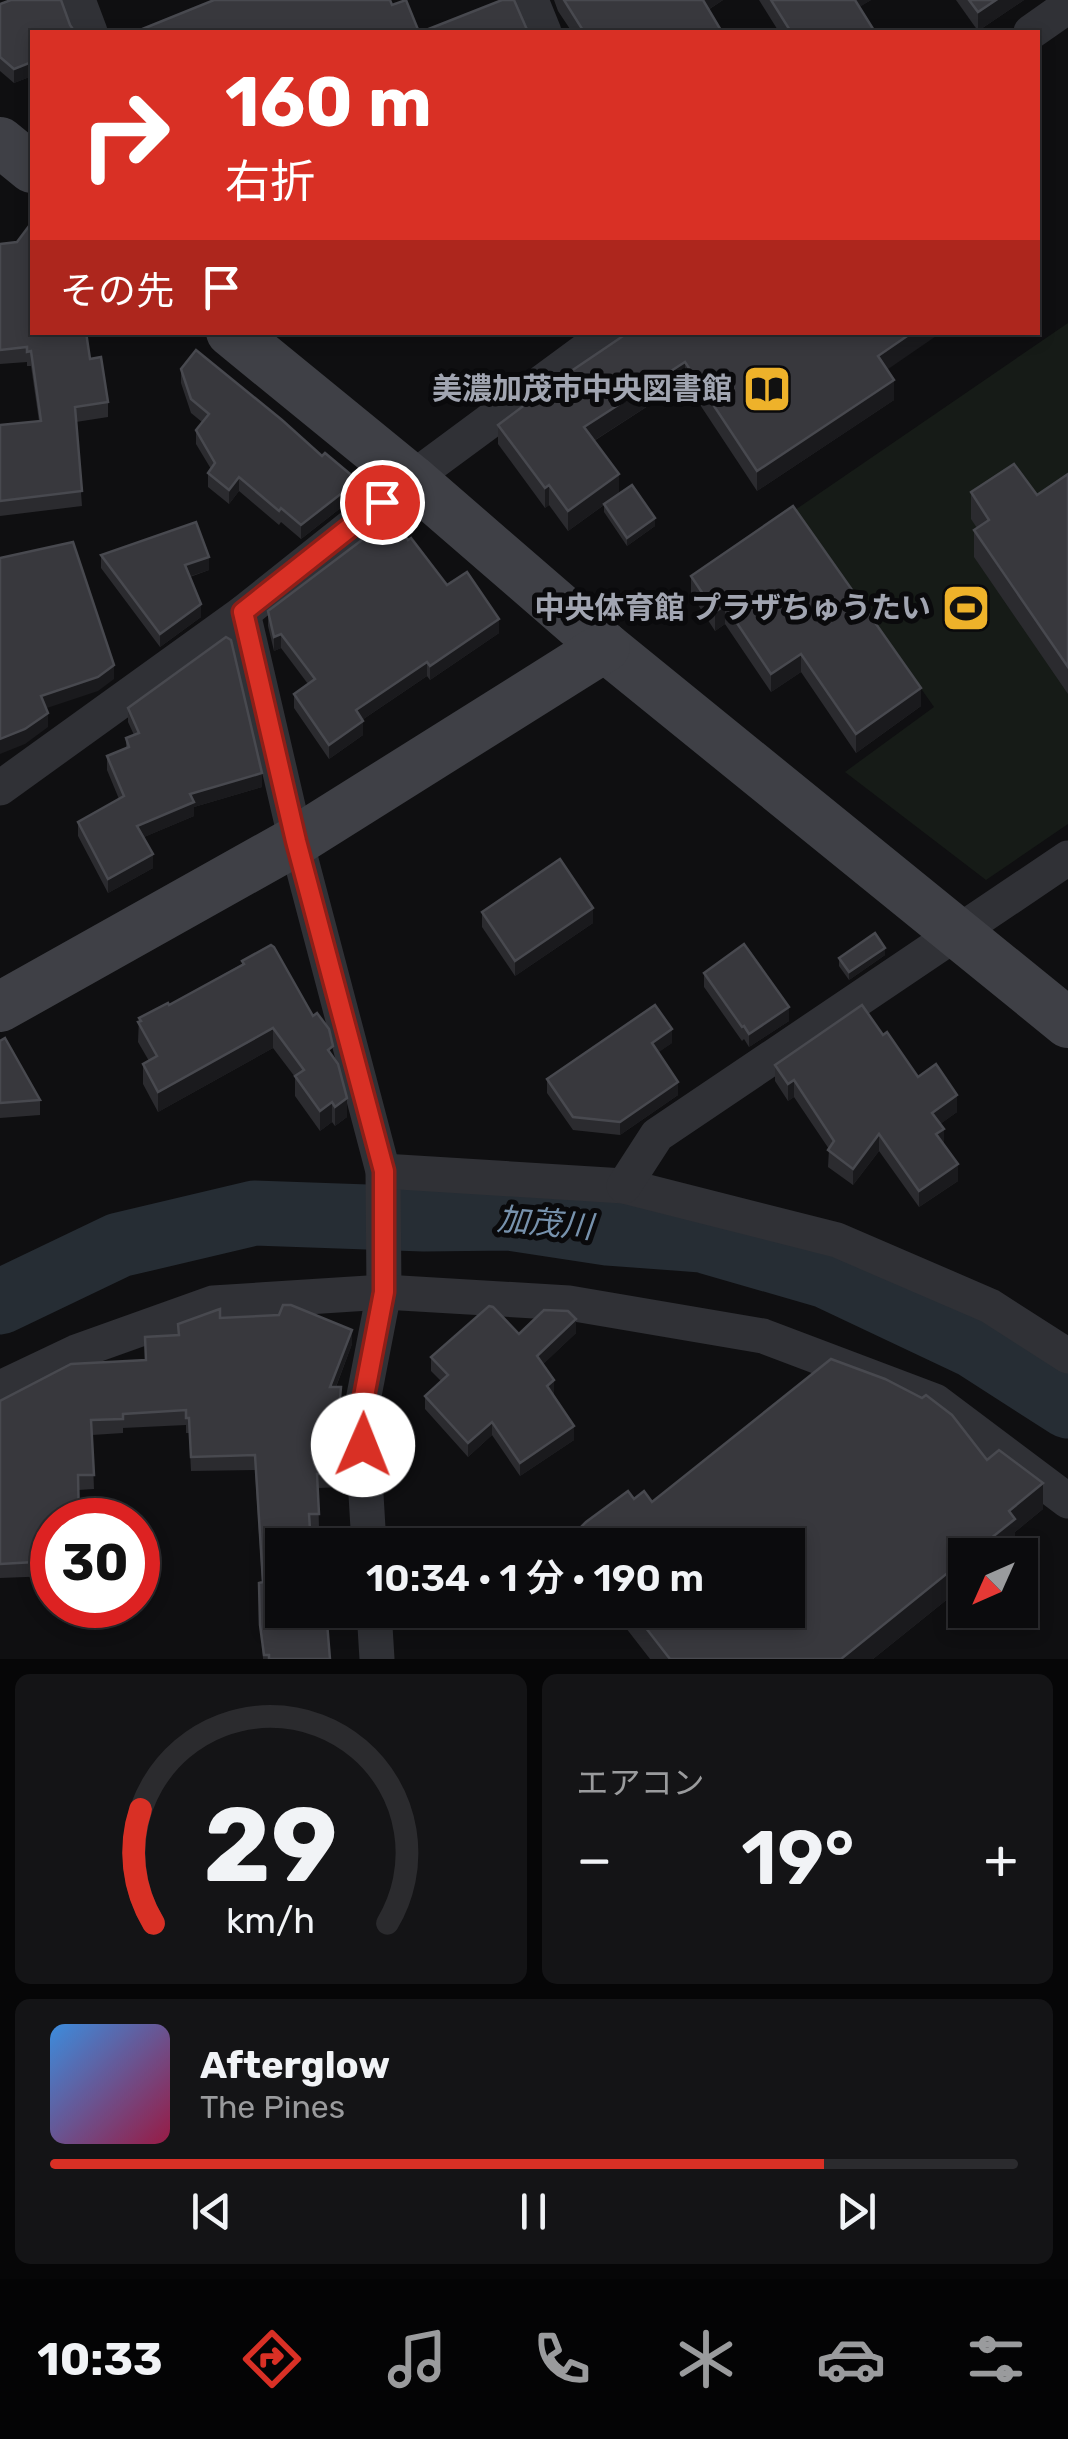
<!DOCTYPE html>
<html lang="ja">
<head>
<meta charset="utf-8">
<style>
  body { margin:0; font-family:Rubik,"Noto Sans JP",sans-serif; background:#141416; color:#f1f3f6; height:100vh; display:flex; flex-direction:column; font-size:38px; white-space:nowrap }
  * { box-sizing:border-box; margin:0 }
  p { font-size:32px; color:#9a9b9d }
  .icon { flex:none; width:55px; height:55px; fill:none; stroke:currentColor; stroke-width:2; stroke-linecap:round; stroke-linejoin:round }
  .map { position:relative; height:1659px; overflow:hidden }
  .sheet { display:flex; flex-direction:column; gap:15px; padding:15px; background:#060607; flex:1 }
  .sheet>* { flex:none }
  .top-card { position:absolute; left:30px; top:30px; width:1010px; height:305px; border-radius:0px; box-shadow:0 5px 15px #0003,0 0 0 2px #2b2b2e; background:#d93025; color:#fff; overflow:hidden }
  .needle { width:65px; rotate:225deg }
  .controls { position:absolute; left:948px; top:1538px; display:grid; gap:20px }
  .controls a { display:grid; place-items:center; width:90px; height:90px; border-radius:0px; background:#0b0b0d; box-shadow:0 5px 15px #0003,0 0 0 2px #2b2b2e; font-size:50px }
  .speed { position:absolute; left:30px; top:1498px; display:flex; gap:20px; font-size:50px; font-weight:700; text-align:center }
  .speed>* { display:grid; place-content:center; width:130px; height:130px; border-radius:50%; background:#0b0b0d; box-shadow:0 5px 15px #0003,0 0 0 2px #2b2b2e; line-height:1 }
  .speed .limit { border:15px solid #d22; background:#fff; color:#111 }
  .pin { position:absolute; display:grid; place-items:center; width:85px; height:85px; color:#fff; margin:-42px; border:5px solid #fff; border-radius:50%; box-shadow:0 2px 10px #0007 }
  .me { position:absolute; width:110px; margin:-55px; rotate:1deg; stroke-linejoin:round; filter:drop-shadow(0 0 8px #0008) }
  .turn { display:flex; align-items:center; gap:35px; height:210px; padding:0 30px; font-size:45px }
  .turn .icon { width:130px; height:130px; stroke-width:2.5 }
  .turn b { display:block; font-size:70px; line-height:85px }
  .then { display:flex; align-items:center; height:95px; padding:0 30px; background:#0003; gap:20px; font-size:38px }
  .big { font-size:75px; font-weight:600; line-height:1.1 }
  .sheet .widget { flex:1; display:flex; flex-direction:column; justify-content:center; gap:15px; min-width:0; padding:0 35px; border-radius:15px; background:#141416 }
  .sheet .dial { align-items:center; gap:0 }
  .dial svg { height:260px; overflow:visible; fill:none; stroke:#2b2b2e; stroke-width:7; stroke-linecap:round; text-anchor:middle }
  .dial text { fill:#f1f3f6; stroke:none }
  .song { display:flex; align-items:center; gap:30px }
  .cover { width:120px; height:120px; border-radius:15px; background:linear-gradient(135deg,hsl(210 70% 55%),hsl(340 70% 35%)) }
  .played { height:10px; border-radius:5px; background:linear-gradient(90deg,#d93025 80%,#2b2b2e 80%) }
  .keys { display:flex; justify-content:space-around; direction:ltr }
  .heat { display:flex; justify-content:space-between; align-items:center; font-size:55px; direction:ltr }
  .sheet .tiles { flex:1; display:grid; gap:15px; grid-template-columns:1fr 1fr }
  .widget:last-child { grid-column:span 2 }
  .trip { position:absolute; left:265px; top:1528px; width:540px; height:100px; border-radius:0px; background:#0b0b0d; box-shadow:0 5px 15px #0003,0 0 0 2px #2b2b2e; font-weight:600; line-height:100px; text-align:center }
  .menu { display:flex; height:160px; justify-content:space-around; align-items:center; background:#040405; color:#9a9b9d }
  .menu .icon { width:70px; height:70px }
  .menu .active { color:#d93025 }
  .menu b { font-size:45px; color:#f1f3f6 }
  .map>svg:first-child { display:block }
  .green { fill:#161b17 }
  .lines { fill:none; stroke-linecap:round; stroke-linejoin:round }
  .river { stroke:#262d34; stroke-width:65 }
  .street { stroke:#303136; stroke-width:35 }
  .secondary { stroke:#3f4046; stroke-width:50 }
  .wall { fill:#2b2b2f }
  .shaded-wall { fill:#1a1a1d }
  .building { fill:#38383d; stroke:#48494f; stroke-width:2.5 }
  .route-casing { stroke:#8d1f18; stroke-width:25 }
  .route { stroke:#d93025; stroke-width:18 }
  .labels { text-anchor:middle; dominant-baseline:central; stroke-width:10; stroke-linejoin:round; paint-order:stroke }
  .poi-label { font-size:30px; font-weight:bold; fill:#a1a5b1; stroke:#0a0a0c; text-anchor:end }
  .water-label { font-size:32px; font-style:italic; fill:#7792ad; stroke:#0a0a0c }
</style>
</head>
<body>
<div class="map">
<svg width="1068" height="1659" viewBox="0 0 1068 1659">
  <rect width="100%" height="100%" fill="#0f0f11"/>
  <polygon class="green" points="1068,323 1068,824 986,880 845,772 934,707 795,510"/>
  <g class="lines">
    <polyline class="river" points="0,1302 119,1245 254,1213 424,1219 509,1218 608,1233 702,1240 827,1276 973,1345 1068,1406"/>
    <g class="street">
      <polyline points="78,0 90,32"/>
      <polyline points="531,0 544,32"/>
      <polyline points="1031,32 1068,6"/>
      <polyline points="243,613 296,841 383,1171 384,1292 361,1411 369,1545"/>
      <polyline points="0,788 243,613 411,479 610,332"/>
      <polyline points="383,1171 624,1186 837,1240 990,1306 1068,1356"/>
      <polyline points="624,1186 657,1135 1068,858"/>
      <polyline points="0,1388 76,1352 213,1303 384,1292 569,1303 763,1336 935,1401 1068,1501"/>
      <polyline points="374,1610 377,1659"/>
    </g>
    <g class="secondary">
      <polyline points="0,142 32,168"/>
      <polyline points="231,332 411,479 605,647 1068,1023"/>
      <polyline points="0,1007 296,841 605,647"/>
    </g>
  </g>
  <g class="wall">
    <polygon points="554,0 723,0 708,10 722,32 572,32 558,11"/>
    <polygon points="759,0 871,0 859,7 875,32 779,32"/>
    <polygon points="956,0 1024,0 978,31"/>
    <polygon points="0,4 32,32 32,76 14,83 0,71"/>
    <polygon points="0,244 90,359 108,402 108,417 76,422 82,506 0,516 0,425 39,421 31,366 27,366 27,362 0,364"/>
    <polygon points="629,332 887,370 894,400 757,491 685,382 594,441 619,494 655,526 627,546 604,512 604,505 568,531 549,505 545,508 498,444 498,425"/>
    <polygon points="181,369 356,493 347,503 301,539 281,522 279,525 239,491 229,504 208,487 208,473 211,469 196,444 196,430 202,422 191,413 181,383"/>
    <polygon points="1068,474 1068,694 974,557 974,530 977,528 971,519 971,492 1037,495"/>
    <polygon points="408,540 447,585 499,633 430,680 427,676 362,720 363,735 329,759 294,708 294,694 308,684 281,648 274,651 268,626 268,611"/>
    <polygon points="101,555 209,570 190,577 201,617 160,647 101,568"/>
    <polygon points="691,576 921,706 856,753 801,672 771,692 725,624 715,631 691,594"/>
    <polygon points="128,708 262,787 194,807 194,816 144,837 153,868 108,893 78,836 78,822 119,799 107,770 107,756 126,748 126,738 134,735 128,722"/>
    <polygon points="482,912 593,923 515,976 482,927"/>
    <polygon points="885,955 849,980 839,966 839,958"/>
    <polygon points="242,961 333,1058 347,1117 335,1126 332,1122 320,1131 295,1096 295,1077 273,1048 158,1112 143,1084 143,1064 149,1061 138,1042 139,1018 169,1005 242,964"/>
    <polygon points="704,973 789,1021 749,1047 744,1039 742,1041 704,987"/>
    <polygon points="883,1035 918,1077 957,1112 940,1124 944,1144 958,1181 919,1207 879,1151 853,1185 828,1167 829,1149 794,1097 788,1101 775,1081 775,1065"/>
    <polygon points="0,1041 40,1100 40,1115 0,1118"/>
    <polygon points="672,1043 658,1052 678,1095 620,1135 573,1130 547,1093 547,1079"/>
    <polygon points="220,1318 352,1344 336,1387 341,1401 344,1487 318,1488 319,1528 310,1529 282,1610 354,1610 353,1619 327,1620 330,1659 263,1659 259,1597 262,1583 255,1470 191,1471 189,1433 186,1433 186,1425 123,1428 123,1433 92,1435 94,1489 78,1490 52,1520 52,1576 0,1578 0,1401 145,1360 145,1337 178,1335"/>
    <polygon points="576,1333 543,1364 554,1393 553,1394 574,1440 520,1476 492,1435 468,1457 425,1409 425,1396 441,1381 431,1371 431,1357 519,1334"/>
    <polygon points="987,1460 1043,1509 1015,1532 1015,1544 1002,1555 965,1555 965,1585 873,1659 650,1659 612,1610 788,1610 788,1545 568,1545 568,1540 634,1499 652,1502"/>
  </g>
  <g class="shaded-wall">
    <polygon points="700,0 723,0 700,15"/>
    <polygon points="850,0 871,0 850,13"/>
    <polygon points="996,0 1024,0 978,31 978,12"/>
    <polygon points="32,62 32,76 14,83 14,69"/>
    <polygon points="913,332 942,332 878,376 878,356"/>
    <polygon points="685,362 685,382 584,447 584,427"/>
    <polygon points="894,380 894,400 757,491 757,471"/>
    <polygon points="619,474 619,494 568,531 568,511"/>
    <polygon points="239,477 239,491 229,504 229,490"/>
    <polygon points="356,479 356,493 347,503 301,539 301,525"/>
    <polygon points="549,485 549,505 545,508 545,488"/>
    <polygon points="655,518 655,526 627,546 627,538"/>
    <polygon points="209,557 209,570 185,578 185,565"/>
    <polygon points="201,604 201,617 160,647 160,634"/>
    <polygon points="725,605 725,624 715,631 715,612"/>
    <polygon points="499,619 499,633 430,680 430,666"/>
    <polygon points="281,634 281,648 274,651 274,637"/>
    <polygon points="801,654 801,672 771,692 771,674"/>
    <polygon points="427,662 427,676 356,724 356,710"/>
    <polygon points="114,665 114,679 98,691 41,710 41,696"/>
    <polygon points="921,688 921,706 856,753 856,734"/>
    <polygon points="48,713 48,727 25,744 0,754 0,739"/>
    <polygon points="363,721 363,735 329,759 329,745"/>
    <polygon points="262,773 262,787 194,807 194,816 137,840 137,826 190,794"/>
    <polygon points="153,854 153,868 108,893 108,879"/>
    <polygon points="593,908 593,923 515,976 515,961"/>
    <polygon points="885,948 885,955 849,980 849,972"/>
    <polygon points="789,1007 789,1021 749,1047 749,1034"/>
    <polygon points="273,1028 273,1048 158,1112 158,1092"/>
    <polygon points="672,1029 672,1043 652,1057 652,1043"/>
    <polygon points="794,1080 794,1097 788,1101 788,1084"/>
    <polygon points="678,1082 678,1095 620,1135 620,1122"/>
    <polygon points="957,1095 957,1112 932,1130 932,1113"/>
    <polygon points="347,1098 347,1117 335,1126 335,1107"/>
    <polygon points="332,1102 332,1122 320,1131 320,1111"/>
    <polygon points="944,1129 944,1146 936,1134"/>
    <polygon points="879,1134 879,1151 853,1185 853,1169"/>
    <polygon points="958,1164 958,1181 919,1207 919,1191"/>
    <polygon points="576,1319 576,1333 537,1370 537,1356"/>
    <polygon points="352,1330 352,1344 330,1402 330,1387"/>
    <polygon points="554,1380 554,1393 547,1399 547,1386"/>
    <polygon points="492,1422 492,1435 468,1457 468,1443"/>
    <polygon points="574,1426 574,1440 520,1476 520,1463"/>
    <polygon points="1043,1483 1043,1509 1015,1532 1015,1544 1002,1555 970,1555 1009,1511"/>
    <polygon points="965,1559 965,1585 873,1659 841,1659"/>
  </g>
  <g class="building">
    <polygon points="11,0 61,0 70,25 75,32 32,32 32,62 14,69 0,57 0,4"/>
    <polygon points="214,0 390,0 392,5 406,0 419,32 135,32"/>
    <polygon points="502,0 514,0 528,32 421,32"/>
    <polygon points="564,0 703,0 722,32 584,32"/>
    <polygon points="771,0 855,0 875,32 791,32"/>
    <polygon points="969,0 996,0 978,12"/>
    <polygon points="32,222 32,332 86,332 90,359 101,357 108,402 75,407 82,491 0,501 0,425 41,421 31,351 27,352 27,347 0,350 0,244 17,242"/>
    <polygon points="629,332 913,332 878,356 894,380 757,471 685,362 584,427 619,474 568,511 549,485 545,488 498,425 558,380"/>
    <polygon points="196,350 282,420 322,456 325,453 356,479 347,489 301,525 281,508 279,511 239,477 229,490 208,473 215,463 196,430 209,414 191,399 181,369"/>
    <polygon points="1014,464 1037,495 1068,474 1068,667 974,530 989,520 971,492"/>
    <polygon points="632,485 655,518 627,538 604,504"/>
    <polygon points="793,506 921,688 856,734 801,654 771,674 725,605 715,612 691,576"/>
    <polygon points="391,518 408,540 411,538 447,585 467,572 499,619 430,666 427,662 356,710 363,721 329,745 294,694 315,679 281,634 274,637 268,611"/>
    <polygon points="196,522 209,557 185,565 201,604 160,634 101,555"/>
    <polygon points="73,542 114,665 98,677 41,696 48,713 25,729 0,739 0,558"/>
    <polygon points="226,637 231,640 262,773 190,794 194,802 137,826 153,854 108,879 78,822 124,796 107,756 129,747 126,738 139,733 128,708"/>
    <polygon points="560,859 593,908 515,961 482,912"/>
    <polygon points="875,933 885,948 849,972 839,958"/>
    <polygon points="744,944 789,1007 749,1034 744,1026 742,1027 704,973"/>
    <polygon points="271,945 274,947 313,1016 317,1013 329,1029 333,1046 328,1050 338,1064 347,1098 335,1107 332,1102 320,1111 295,1076 304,1070 273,1028 158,1092 143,1064 157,1056 138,1022 141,1021 139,1018 168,1003 169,1005 244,964 242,961"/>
    <polygon points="655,1005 672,1029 652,1043 678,1082 620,1122 573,1117 547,1079"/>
    <polygon points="862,1005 883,1035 887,1032 918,1077 936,1064 957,1095 932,1113 944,1129 936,1134 958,1164 919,1191 879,1134 853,1169 828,1150 834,1141 794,1080 788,1084 775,1065"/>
    <polygon points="5,1038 40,1100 0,1103 0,1041"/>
    <polygon points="283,1305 291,1305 352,1330 330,1387 341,1387 340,1398 344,1473 317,1474 319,1514 309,1514 311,1545 282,1545 282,1610 326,1610 330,1659 269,1659 269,1655 264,1655 260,1625 259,1583 263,1582 255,1455 191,1457 189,1418 186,1418 186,1410 123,1414 123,1419 91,1420 94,1475 78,1475 79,1520 52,1520 52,1561 0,1564 0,1401 71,1364 146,1360 145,1337 179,1335 178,1324 217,1310 220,1309 220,1318 279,1315"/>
    <polygon points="489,1306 493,1307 519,1334 544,1310 568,1311 576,1319 537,1356 554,1380 547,1386 574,1426 520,1463 492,1422 468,1443 425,1396 448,1375 431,1357"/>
    <polygon points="831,1359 885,1379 922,1398 926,1395 952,1415 987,1460 999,1450 1043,1483 1009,1511 1015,1519 970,1555 965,1555 965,1559 841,1659 670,1659 632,1610 788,1610 788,1545 573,1545 568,1540 586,1522 628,1491 634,1499 644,1491 652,1502"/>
  </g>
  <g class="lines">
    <g class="route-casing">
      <polyline id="route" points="363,1445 361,1412 384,1292 384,1171 296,841 243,612 382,502"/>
    </g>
    <use href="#route" class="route"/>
  </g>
  <defs>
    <g id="library-square" transform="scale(2.5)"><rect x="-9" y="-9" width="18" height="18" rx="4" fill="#eeb22a" stroke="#0a0a0c"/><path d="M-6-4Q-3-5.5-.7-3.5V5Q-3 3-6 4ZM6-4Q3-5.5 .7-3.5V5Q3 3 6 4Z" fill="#111"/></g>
    <g id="stadium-square" transform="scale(2.5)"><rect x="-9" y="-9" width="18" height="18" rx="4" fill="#eeb22a" stroke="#0a0a0c"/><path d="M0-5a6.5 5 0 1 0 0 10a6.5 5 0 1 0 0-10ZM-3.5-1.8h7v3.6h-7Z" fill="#111"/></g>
  </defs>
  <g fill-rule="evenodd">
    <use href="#library-square" x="767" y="389"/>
    <use href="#stadium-square" x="966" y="608"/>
  </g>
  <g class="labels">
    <g class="poi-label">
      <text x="732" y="389">美濃加茂市中央図書館</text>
      <text x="931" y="608">中央体育館 プラザちゅうたい</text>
    </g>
    <g class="water-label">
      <text transform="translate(545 1223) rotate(5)">加茂川</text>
    </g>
  </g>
</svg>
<div class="controls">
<a><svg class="needle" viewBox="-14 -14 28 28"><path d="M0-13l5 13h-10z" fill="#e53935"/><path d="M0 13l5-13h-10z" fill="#9a9b9d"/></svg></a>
</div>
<div class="speed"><div class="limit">30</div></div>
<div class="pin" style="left:382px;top:502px;background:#d93025"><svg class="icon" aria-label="arrive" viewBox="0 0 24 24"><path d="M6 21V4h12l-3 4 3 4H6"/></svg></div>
<svg class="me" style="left:363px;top:1445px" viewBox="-20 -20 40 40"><circle r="19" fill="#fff"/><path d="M0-13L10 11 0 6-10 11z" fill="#d93025"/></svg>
<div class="trip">10:34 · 1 分 · 190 m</div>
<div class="top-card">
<div class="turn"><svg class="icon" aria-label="right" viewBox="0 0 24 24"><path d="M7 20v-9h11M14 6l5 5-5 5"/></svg><div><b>160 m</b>右折</div></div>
<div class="then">その先<svg class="icon" aria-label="arrive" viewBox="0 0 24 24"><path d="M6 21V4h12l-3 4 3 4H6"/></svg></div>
</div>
</div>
<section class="sheet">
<div class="tiles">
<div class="widget dial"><svg viewBox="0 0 100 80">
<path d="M14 69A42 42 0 1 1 86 69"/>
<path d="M14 69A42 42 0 0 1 10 34" stroke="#d93025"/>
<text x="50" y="56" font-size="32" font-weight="700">29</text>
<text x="50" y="72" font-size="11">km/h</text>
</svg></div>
<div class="widget"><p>エアコン</p>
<div class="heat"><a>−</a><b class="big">19°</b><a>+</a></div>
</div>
<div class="widget">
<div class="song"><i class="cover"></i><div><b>Afterglow</b><p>The Pines</p></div></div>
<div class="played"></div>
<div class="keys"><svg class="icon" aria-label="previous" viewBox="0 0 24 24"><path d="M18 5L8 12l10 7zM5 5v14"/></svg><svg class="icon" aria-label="pause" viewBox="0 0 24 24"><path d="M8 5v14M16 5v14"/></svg><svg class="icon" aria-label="next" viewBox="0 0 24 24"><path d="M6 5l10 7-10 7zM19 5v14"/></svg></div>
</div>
</div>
</section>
<nav class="menu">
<b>10:33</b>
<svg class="icon active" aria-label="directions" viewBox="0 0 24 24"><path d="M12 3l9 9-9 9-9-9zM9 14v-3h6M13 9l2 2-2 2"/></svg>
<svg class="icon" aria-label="music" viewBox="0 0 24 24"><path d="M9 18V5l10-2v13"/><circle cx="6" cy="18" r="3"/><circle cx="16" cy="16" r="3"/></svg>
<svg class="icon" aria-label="phone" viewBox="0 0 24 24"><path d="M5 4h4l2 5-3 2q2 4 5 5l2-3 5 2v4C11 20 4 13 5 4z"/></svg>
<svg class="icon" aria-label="climate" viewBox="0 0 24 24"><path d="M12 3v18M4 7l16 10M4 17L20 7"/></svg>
<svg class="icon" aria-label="car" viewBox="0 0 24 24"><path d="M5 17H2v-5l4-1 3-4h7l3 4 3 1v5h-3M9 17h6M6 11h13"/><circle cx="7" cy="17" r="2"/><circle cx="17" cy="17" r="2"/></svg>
<svg class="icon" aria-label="filters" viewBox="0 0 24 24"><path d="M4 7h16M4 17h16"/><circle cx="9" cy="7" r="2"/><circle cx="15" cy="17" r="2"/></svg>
</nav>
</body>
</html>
